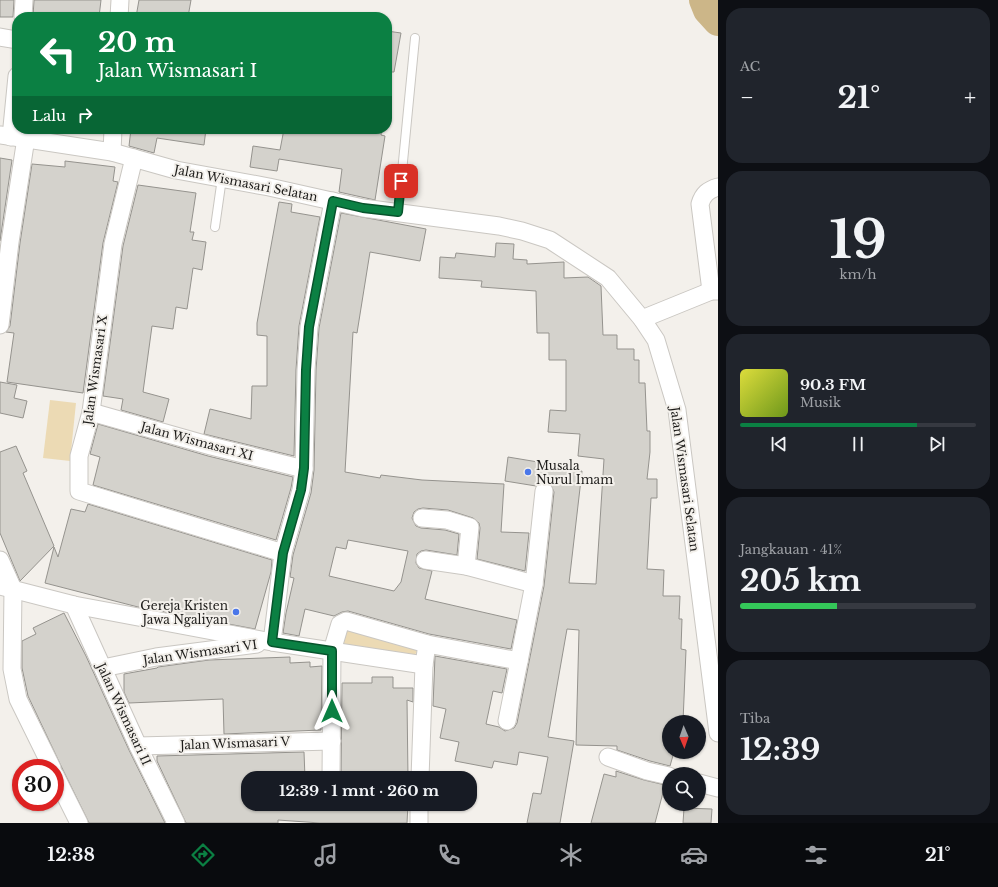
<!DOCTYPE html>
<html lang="id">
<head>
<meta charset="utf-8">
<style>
  body { margin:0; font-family:"Libre Baskerville",serif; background:#20242c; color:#f1f3f6; height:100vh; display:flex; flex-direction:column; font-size:15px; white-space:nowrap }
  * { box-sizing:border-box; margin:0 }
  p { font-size:13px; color:#9ea1a6 }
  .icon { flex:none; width:22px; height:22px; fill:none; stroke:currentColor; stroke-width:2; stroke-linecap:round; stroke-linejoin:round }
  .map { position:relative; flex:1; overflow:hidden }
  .drawer { display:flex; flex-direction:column; gap:8px; padding:8px; background:#0d0f14; width:280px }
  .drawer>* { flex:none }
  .banner { position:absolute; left:12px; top:12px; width:380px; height:122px; border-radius:16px; box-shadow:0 1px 3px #0004; background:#0b8043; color:#fff; overflow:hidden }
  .needle { width:26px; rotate:178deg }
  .tools { position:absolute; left:662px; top:715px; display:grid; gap:8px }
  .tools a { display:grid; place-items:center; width:44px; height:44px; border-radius:50%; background:#171b24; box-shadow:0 1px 3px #0004; font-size:20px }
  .speed { position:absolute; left:12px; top:759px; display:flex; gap:8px; font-size:20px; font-weight:700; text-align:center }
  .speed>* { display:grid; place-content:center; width:52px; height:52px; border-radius:50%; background:#171b24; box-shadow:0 1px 3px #0004; line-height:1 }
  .speed .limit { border:6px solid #d22; background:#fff; color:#111 }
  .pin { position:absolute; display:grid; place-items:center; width:34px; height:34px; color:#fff; margin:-17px; border-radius:8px; box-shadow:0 2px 6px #0006 }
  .me { position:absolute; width:44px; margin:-22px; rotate:0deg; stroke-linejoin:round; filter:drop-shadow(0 0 3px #0008) }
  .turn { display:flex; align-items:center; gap:14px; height:84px; padding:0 20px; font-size:18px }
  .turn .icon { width:52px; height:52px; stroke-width:2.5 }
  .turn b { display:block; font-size:28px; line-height:34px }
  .then { display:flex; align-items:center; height:38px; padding:0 20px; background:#0003; gap:8px; font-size:15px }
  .big { font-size:30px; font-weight:700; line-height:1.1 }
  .drawer .card { flex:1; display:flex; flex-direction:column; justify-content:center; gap:6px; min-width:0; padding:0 14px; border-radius:16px; background:#20242c }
  .drawer .dial { align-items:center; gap:0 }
  .dial b { font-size:52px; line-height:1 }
  .song { display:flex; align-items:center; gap:12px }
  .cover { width:48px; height:48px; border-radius:6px; background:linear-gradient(135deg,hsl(60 70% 55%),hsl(80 70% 35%)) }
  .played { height:4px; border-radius:2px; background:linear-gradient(90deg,#0b8043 75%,#363941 75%) }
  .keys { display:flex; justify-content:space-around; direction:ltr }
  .heat { display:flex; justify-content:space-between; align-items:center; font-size:22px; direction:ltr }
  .charge { height:6px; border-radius:3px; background:linear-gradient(90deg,#34c759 41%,#363941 0) }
  .trip { position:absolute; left:241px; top:771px; width:236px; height:40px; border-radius:16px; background:#171b24; box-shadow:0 1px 3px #0004; font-weight:700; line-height:40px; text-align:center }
  .tab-bar { display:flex; height:64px; justify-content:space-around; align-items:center; background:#090b0e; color:#9ea1a6 }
  .tab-bar .icon { width:28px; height:28px }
  .tab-bar .selected { color:#0b8043 }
  .tab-bar b { font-size:18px; color:#f1f3f6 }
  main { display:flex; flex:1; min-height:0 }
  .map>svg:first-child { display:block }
  .green { fill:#ecdab4 }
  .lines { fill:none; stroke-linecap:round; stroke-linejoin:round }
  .river { stroke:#ccb688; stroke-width:30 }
  .building { fill:#d4d2cc; stroke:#95938e; fill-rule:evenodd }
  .lane-casing { stroke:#cac7c2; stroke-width:10 }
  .street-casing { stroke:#cac7c2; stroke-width:19 }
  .lane { stroke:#fff; stroke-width:8 }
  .street { stroke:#fff; stroke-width:17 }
  .route-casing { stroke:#07532c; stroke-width:10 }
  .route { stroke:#0b8043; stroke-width:7 }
  .poi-dot { fill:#4a77e9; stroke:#f3f0eb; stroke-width:1.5 }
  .labels { text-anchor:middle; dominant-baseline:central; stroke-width:4; stroke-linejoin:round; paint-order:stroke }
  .street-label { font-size:12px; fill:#1d1c1a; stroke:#f3f0eb }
  .poi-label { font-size:12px; fill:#1d1c1a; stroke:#f3f0eb; text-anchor:start }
</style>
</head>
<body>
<main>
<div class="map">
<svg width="718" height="823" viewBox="0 0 718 823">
  <rect width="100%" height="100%" fill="#f3f0eb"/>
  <g class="green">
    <polygon points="50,400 76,403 70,461 43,458"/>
    <polygon points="350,628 413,643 417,652 411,659 345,648 340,637"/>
  </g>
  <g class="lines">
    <polyline class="river" points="704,0 708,10 718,21"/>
  </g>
  <g class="building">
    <polygon points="0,0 14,0 13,17 0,17"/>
    <polygon points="34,0 101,0 99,17 33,17"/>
    <polygon points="139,0 191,0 188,17 136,17"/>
    <polygon points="387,31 401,33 394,72 387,72"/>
    <polygon points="131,129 206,129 204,145 157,138 154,153 129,146"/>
    <polygon points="284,129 382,129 381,135 385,136 375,200 339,192 342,169 279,159 277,171 250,167 253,146 280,150"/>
    <polygon points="0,158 12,160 0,241"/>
    <polygon points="65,161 115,167 113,181 118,182 103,243 83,393 7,382 14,333 6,332 10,326 20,243 32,164 65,167"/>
    <polygon points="138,185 196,193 190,232 194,232 192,240 206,242 202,270 193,268 187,309 176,307 173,329 152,326 143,392 169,399 163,422 121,410 123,399 103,396 123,246"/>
    <polygon points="279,202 292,204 291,212 320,217 299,326 296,370 294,456 204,434 210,409 251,419 252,386 267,386 267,336 257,335 257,323"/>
    <path d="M 341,213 L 426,229 L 420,261 L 370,252 L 357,333 L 353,332 L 345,472 L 380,478 L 381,475 L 422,480 L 504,484 L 501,532 L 529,533 L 525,571 L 477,559 L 480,528 L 479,523 L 473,518 L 448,510 L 423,508 L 418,509 L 414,512 L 412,518 L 416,526 L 421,528 L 445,530 L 459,534 L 457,555 L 426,550 L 421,551 L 417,554 L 416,563 L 419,568 L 432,571 L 425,599 L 517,620 L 511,649 L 429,634 L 348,611 L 342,612 L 334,616 L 305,609 L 299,636 L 283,633 L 286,613 L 294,578 L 290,577 L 293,555 L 311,493 L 314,470 L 316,370 L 319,328 ZM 348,540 L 408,551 L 401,582 L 394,591 L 329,576 L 336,547 L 346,549 Z"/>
    <polygon points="496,243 514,244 513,259 527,260 527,264 564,262 564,278 588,277 601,286 603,335 617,335 617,349 634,349 634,360 639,360 639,383 645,383 647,431 650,431 650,452 647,479 657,479 657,498 651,498 647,569 664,570 663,596 680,596 679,619 682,619 681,649 686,650 683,722 669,722 669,752 674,752 670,766 650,761 617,750 617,746 576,745 579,630 567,629 548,737 574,741 560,823 527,823 533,793 541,794 548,757 519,752 517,765 494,761 492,768 455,761 459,742 440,738 446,709 433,706 435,656 507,669 502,693 493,691 486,724 499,727 505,731 514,728 517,723 544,586 554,492 550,483 545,481 540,482 536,486 505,481 508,457 550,464 550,467 582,471 569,583 596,584 604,459 578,456 580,434 548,432 550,410 566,411 566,360 549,360 549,333 537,333 536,291 481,287 482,281 439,278 440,257 455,258 456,253 495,257"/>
    <polygon points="0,382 17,385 14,398 27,401 23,418 0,413"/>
    <polygon points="98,424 208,456 293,477 291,488 276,540 93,485 100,457 90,454"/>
    <polygon points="16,446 27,471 23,473 54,546 20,581 0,533 0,452"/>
    <polygon points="88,504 272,560 271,572 255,629 138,607 45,583 54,547 58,557 71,509 85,512"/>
    <polygon points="64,613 86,656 129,750 165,823 89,823 62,768 28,696 22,668 22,641 36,634 33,628"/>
    <polygon points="290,657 290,663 310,662 310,667 322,666 321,730 224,734 223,699 129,703 124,692 124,674 157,668 158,667 209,660"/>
    <polygon points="372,677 393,677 393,688 413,688 413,702 407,700 408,778 341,778 342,683 372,683"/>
    <polygon points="304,752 305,778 248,778 248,804 408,804 407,823 320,823 278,820 278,823 186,823 157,761 157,756"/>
    <polygon points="616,771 644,780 665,785 655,823 591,823 604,774 616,777"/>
    <polygon points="684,808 712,809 711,823 683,823"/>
  </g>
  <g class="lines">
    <g class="lane-casing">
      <g id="lane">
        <polyline points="398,213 415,38"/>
        <polyline points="215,227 222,178"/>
      </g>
    </g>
    <g class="street-casing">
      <g id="street">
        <polyline points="23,17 24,0"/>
        <polyline points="119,17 120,0"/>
        <polyline points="0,37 17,40"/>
        <polyline points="0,135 112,152 176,170 269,187 363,208 499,226 522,231 550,240 608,278 642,319 656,340 677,410 718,733"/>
        <polyline points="11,137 17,76"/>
        <polyline points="112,152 113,129"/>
        <polyline points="134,158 113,244 91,412 79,456 79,491 283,553"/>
        <path d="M 711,291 L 700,204 C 703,194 708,190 718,187"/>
        <polyline points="642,319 711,291 718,291"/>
        <polyline points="0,325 10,242 26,138"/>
        <polyline points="91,412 211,446 304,469"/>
        <polyline points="422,518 447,520 470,527 466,566"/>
        <polyline points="0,560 13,589 12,669 18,699 52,768"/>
        <polyline points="425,560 466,566 534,584"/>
        <polyline points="0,586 74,605 272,642 424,665"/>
        <polyline points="74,605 138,746 176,823"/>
        <polyline points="272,642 283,553 301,490 304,469 306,370 309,327 333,201"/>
        <polyline points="427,644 519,661 507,721"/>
        <polyline points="519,661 534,584 544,491"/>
        <polyline points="103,668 156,657 257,644"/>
        <polyline points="138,746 332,741"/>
        <polyline points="608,757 647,771 669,776"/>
        <polyline points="55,775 79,823"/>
        <polyline points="331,778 332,651 340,624 346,621 427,644 424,665 420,778"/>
        <polyline points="699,783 718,788"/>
        <polyline points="419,823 419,804"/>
      </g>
    </g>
    <use href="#lane" class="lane"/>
    <use href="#street" class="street"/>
  </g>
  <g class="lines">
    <g class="route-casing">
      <polyline id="route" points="332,711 332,651 272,642 283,553 301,490 304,468 306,370 309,327 333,201 363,208 398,212 401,181"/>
    </g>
    <use href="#route" class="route"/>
  </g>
  <g class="poi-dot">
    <circle cx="528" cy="472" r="4"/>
    <circle cx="236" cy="612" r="4"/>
  </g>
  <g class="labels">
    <g class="street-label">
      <text transform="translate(246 183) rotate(11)">Jalan Wismasari Selatan</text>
      <text transform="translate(95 370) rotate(-82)">Jalan Wismasari X</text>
      <text transform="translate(197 441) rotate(15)">Jalan Wismasari XI</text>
      <text transform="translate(685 479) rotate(82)">Jalan Wismasari Selatan</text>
      <text transform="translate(200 652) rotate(-8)">Jalan Wismasari VI</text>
      <text transform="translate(124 714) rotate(65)">Jalan Wismasari II</text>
      <text transform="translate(235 743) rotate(-2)">Jalan Wismasari V</text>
    </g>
    <g class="poi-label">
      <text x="536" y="465">Musala<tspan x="536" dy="14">Nurul Imam</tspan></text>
      <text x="228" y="605" text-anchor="end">Gereja Kristen<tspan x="228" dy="14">Jawa Ngaliyan</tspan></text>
    </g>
  </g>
</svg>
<div class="tools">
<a><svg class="needle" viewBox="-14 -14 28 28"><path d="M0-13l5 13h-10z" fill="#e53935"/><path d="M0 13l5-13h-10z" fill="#9ea1a6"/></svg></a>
<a><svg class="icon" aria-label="search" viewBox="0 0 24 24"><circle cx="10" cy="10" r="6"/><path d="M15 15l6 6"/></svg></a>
</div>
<div class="speed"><div class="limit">30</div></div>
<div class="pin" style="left:401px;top:181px;background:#d93025"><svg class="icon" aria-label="arrive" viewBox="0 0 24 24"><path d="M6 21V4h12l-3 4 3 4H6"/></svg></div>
<svg class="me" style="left:332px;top:711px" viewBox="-20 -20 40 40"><path d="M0-17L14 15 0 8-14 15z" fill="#0b8043" stroke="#fff" stroke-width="4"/></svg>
<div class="trip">12:39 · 1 mnt · 260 m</div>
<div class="banner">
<div class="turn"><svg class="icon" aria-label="left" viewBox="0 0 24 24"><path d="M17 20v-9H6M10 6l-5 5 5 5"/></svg><div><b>20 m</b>Jalan Wismasari I</div></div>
<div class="then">Lalu<svg class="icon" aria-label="right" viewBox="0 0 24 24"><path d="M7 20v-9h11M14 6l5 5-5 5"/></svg></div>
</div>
</div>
<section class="drawer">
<div class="card"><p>AC</p>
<div class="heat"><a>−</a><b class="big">21°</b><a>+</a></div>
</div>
<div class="card dial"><b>19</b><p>km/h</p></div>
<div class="card">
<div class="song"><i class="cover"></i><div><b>90.3 FM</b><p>Musik</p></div></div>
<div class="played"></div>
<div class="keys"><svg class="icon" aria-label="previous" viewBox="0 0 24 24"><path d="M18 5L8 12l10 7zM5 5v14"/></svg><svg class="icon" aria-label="pause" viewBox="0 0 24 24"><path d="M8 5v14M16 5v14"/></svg><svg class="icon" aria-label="next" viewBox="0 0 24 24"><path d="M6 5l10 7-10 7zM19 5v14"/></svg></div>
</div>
<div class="card"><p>Jangkauan · 41%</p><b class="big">205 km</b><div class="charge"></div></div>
<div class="card"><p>Tiba</p><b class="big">12:39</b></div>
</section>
</main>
<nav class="tab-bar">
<b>12:38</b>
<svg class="icon selected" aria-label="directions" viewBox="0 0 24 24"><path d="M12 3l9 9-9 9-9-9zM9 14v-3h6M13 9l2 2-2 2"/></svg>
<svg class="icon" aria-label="music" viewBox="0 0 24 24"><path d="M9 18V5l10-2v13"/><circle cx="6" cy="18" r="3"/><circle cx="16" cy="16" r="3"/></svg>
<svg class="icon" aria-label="phone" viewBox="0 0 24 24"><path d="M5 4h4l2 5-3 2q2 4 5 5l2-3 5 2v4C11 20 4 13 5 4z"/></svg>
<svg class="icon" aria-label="climate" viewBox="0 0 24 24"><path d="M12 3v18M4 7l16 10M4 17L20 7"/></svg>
<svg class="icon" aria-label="car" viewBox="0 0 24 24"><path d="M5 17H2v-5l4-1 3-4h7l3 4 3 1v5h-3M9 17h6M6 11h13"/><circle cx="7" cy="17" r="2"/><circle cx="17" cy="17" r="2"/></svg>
<svg class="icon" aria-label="filters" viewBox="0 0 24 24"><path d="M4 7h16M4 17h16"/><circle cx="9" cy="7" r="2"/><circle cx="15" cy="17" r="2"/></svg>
<b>21°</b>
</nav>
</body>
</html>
